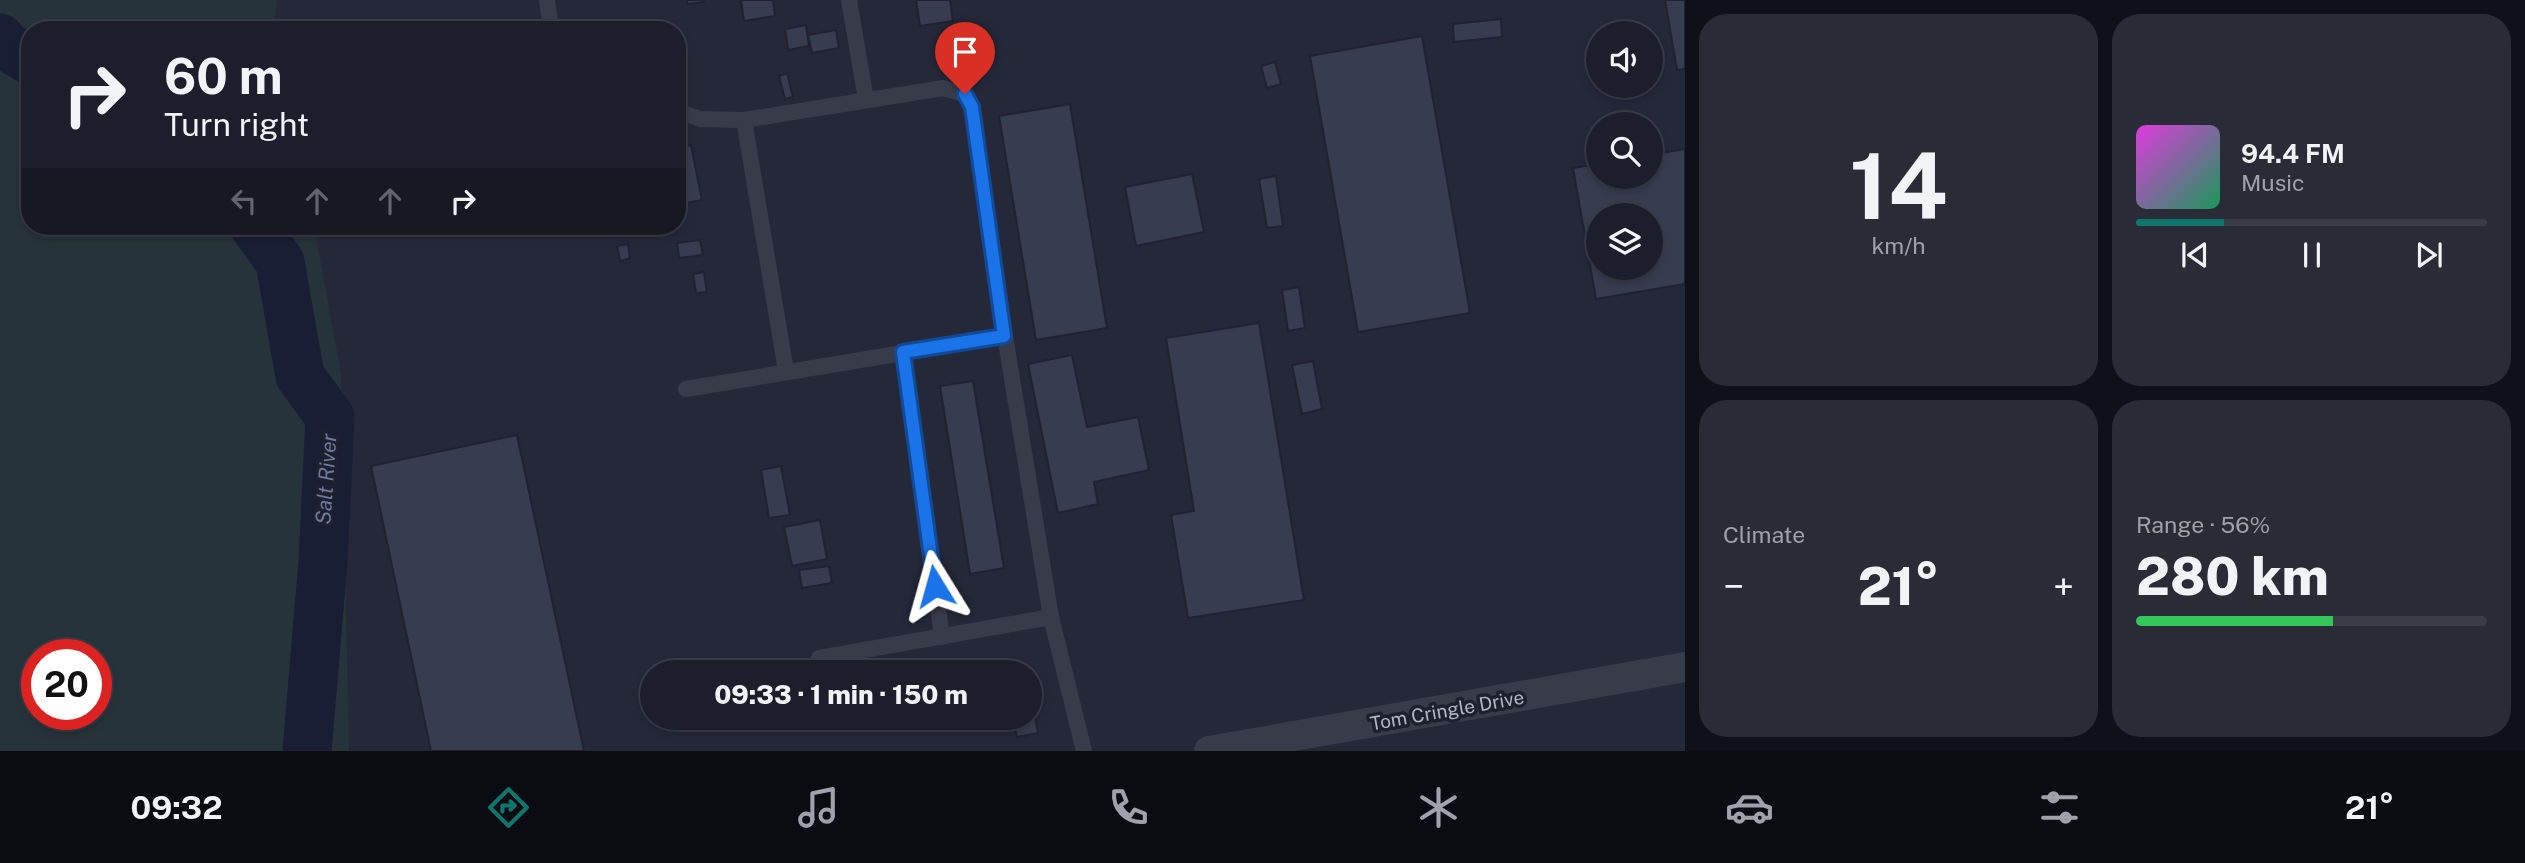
<!DOCTYPE html>
<html lang="en">
<head>
<meta charset="utf-8">
<style>
  body { margin:0; font-family:"Public Sans",sans-serif; background:#292b37; color:#f1f3f6; height:100vh; display:flex; flex-direction:column; font-size:26px; white-space:nowrap }
  * { box-sizing:border-box; margin:0 }
  p { font-size:23px; color:#a0a2a9 }
  .icon { flex:none; width:38px; height:38px; fill:none; stroke:currentColor; stroke-width:2; stroke-linecap:round; stroke-linejoin:round }
  .map { position:relative; flex:1; overflow:hidden }
  .details { display:flex; flex-direction:column; gap:14px; padding:14px; background:#0f1018; width:840px }
  .details>* { flex:none }
  .top-card { position:absolute; left:21px; top:21px; width:665px; height:214px; border-radius:28px; box-shadow:0 4px 10px #0003,0 0 0 2px #3a3c47; background:#1c1e2b; color:#f1f3f6; overflow:hidden }
  .fabs { position:absolute; left:1586px; top:21px; display:grid; gap:14px }
  .fabs a { display:grid; place-items:center; width:77px; height:77px; border-radius:50%; background:#1c1e2b; box-shadow:0 4px 10px #0003,0 0 0 2px #3a3c47; font-size:35px }
  .speed { position:absolute; left:21px; top:639px; display:flex; gap:14px; font-size:35px; font-weight:700; text-align:center }
  .speed>* { display:grid; place-content:center; width:91px; height:91px; border-radius:50%; background:#1c1e2b; box-shadow:0 4px 10px #0003,0 0 0 2px #3a3c47; line-height:1 }
  .speed .limit { border:10px solid #d22; background:#fff; color:#111 }
  .pin { position:absolute; display:grid; place-items:center; width:60px; height:60px; color:#fff; margin:-72px -30px; border-radius:50% 50% 50% 0; rotate:-45deg; box-shadow:0 0 7px #0007 }
  .pin .icon { rotate:45deg }
  .me { position:absolute; width:77px; margin:-38px; rotate:352deg; stroke-linejoin:round; filter:drop-shadow(0 0 5px #0008) }
  .turn { display:flex; align-items:center; gap:24px; height:147px; padding:0 28px; font-size:32px }
  .turn .icon { width:91px; height:91px; stroke-width:2.5 }
  .turn b { display:block; font-size:49px; line-height:60px }
  .lanes { display:flex; align-items:center; height:66px; padding:0 28px; background:#0003; justify-content:center; gap:35px; direction:ltr }
  .lanes .off { opacity:.35 }
  .big { font-size:52px; font-weight:800; line-height:1.1 }
  .details .card { flex:1; display:flex; flex-direction:column; justify-content:center; gap:10px; min-width:0; padding:0 24px; border-radius:28px; background:#292b37 }
  .details .dial { align-items:center; gap:0 }
  .dial b { font-size:91px; line-height:1 }
  .song { display:flex; align-items:center; gap:21px }
  .cover { width:84px; height:84px; border-radius:10px; background:linear-gradient(135deg,hsl(300 70% 55%),hsl(150 70% 35%)) }
  .played { height:7px; border-radius:4px; background:linear-gradient(90deg,#0f766e 25%,#3a3c47 25%) }
  .keys { display:flex; justify-content:space-around; direction:ltr }
  .heat { display:flex; justify-content:space-between; align-items:center; font-size:38px; direction:ltr }
  .charge { height:10px; border-radius:5px; background:linear-gradient(90deg,#34c759 56%,#3a3c47 0) }
  .details .tiles { flex:1; display:grid; gap:14px; grid-template-columns:repeat(2,1fr) }
  .trip { position:absolute; left:640px; top:660px; width:402px; height:70px; border-radius:35px; background:#1c1e2b; box-shadow:0 4px 10px #0003,0 0 0 2px #3a3c47; font-weight:800; line-height:70px; text-align:center }
  .tabs { display:flex; height:112px; justify-content:space-around; align-items:center; background:#0b0c11; color:#a0a2a9 }
  .tabs .icon { width:49px; height:49px }
  .tabs .selected { color:#0f766e }
  .tabs b { font-size:32px; color:#f1f3f6 }
  main { display:flex; flex:1; min-height:0 }
  .map>svg:first-child { display:block }
  .green { fill:#27333a; fill-rule:evenodd }
  .lines { fill:none; stroke-linecap:round; stroke-linejoin:round }
  .river { stroke:#191e35; stroke-width:49 }
  .building { fill:#373c4f; stroke:#1f2230; stroke-width:2; fill-rule:evenodd }
  .lane { stroke:#383b49; stroke-width:16 }
  .street { stroke:#383b49; stroke-width:30 }
  .route-casing { stroke:#114b97; stroke-width:18 }
  .route { stroke:#1a73e8; stroke-width:12 }
  .labels { text-anchor:middle; dominant-baseline:central; stroke-width:7; stroke-linejoin:round; paint-order:stroke }
  .street-label { font-size:19px; fill:#b4b6c5; stroke:#1d202e }
  .water-label { font-size:21px; font-style:italic; fill:#7079a0; stroke:#1d202e }
</style>
</head>
<body>
<main>
<div class="map">
<svg width="1685" height="751" viewBox="0 0 1685 751">
  <rect width="100%" height="100%" fill="#252839"/>
  <path class="green" d="M 0,0 L 277,0 L 275,16 L 278,30 L 30,30 L 30,226 L 314,226 L 341,374 L 349,751 L 0,751 ZM 37,654 L 96,654 L 96,714 L 37,714 Z"/>
  <g class="lines">
    <g class="river">
      <polyline points="0,38 6,46 30,60"/>
      <polyline points="254,226 280,262 300,376 330,417 323,561 307,751"/>
    </g>
  </g>
  <g class="building">
    <polygon points="687,0 704,0 704,2 687,4"/>
    <polygon points="741,0 773,0 775,16 744,21"/>
    <polygon points="916,0 950,0 953,21 920,26"/>
    <polygon points="1665,0 1685,0 1685,69 1677,70"/>
    <polygon points="1501,19 1502,37 1454,42 1453,24"/>
    <polygon points="806,25 809,46 788,50 785,29"/>
    <polygon points="836,30 839,48 812,53 808,35"/>
    <polygon points="1422,36 1470,313 1358,332 1310,56"/>
    <polygon points="1275,62 1281,84 1267,88 1261,66"/>
    <polygon points="787,73 793,97 785,99 779,76"/>
    <polygon points="1070,104 1107,328 1036,340 999,116"/>
    <polygon points="691,145 702,200 677,205 677,148"/>
    <path d="M 1685,149 L 1685,284 L 1596,299 L 1573,168 L 1598,164 L 1598,177 L 1650,177 L 1650,155 ZM 1598,215 L 1650,215 L 1650,268 L 1598,268 Z"/>
    <polygon points="1192,174 1204,232 1136,246 1125,187"/>
    <polygon points="1276,176 1283,226 1267,228 1259,179"/>
    <polygon points="700,240 703,255 679,258 677,243"/>
    <polygon points="628,244 630,258 620,261 617,246"/>
    <polygon points="704,272 707,292 696,293 693,274"/>
    <polygon points="1299,287 1305,328 1288,331 1282,290"/>
    <polygon points="1259,323 1304,600 1188,618 1171,515 1194,511 1166,338"/>
    <polygon points="1072,355 1087,427 1138,417 1149,470 1094,482 1098,504 1058,513 1028,364"/>
    <polygon points="1313,361 1322,409 1302,414 1292,365"/>
    <polygon points="973,381 1004,568 970,574 940,386"/>
    <polygon points="517,435 584,751 431,751 371,466"/>
    <polygon points="781,466 790,515 769,518 761,470"/>
    <polygon points="820,520 827,559 792,566 784,527"/>
    <polygon points="829,566 832,583 802,588 799,570"/>
    <polygon points="1035,717 1038,733 1017,737 1014,722"/>
  </g>
  <g class="lines">
    <g class="lane">
      <polyline points="547,0 550,22 553,30"/>
      <polyline points="849,0 866,100"/>
      <polyline points="677,111 700,119 744,120 943,88 965,94 972,107 1005,336 1051,617 1084,751"/>
      <polyline points="744,120 786,371"/>
      <polyline points="903,352 942,637"/>
      <polyline points="686,389 1005,336"/>
      <polyline points="819,658 1051,617"/>
    </g>
    <polyline class="street" points="1209,751 1685,667"/>
  </g>
  <g class="lines">
    <g class="route-casing">
      <polyline id="route" points="935,586 903,352 1004,336 972,107 965,94"/>
    </g>
    <use href="#route" class="route"/>
  </g>
  <g class="labels">
    <g class="street-label">
      <text transform="translate(1447 710) rotate(-10)">Tom Cringle Drive</text>
    </g>
    <g class="water-label">
      <text transform="translate(326 479) rotate(-86)">Salt River</text>
    </g>
  </g>
</svg>
<div class="fabs">
<a><svg class="icon" aria-label="sound" viewBox="0 0 24 24"><path d="M4 9h4l5-4v14l-5-4H4zM17 9q2 3 0 6"/></svg></a>
<a><svg class="icon" aria-label="search" viewBox="0 0 24 24"><circle cx="10" cy="10" r="6"/><path d="M15 15l6 6"/></svg></a>
<a><svg class="icon" aria-label="layers" viewBox="0 0 24 24"><path d="M12 4l9 5-9 5-9-5zM3 14l9 5 9-5"/></svg></a>
</div>
<div class="speed"><div class="limit">20</div></div>
<div class="pin" style="left:965px;top:94px;background:#d93025"><svg class="icon" aria-label="arrive" viewBox="0 0 24 24"><path d="M6 21V4h12l-3 4 3 4H6"/></svg></div>
<svg class="me" style="left:935px;top:586px" viewBox="-20 -20 40 40"><path d="M0-17L14 15 0 8-14 15z" fill="#1a73e8" stroke="#fff" stroke-width="4"/></svg>
<div class="trip">09:33 · 1 min · 150 m</div>
<div class="top-card">
<div class="turn"><svg class="icon" aria-label="right" viewBox="0 0 24 24"><path d="M7 20v-9h11M14 6l5 5-5 5"/></svg><div><b>60 m</b>Turn right</div></div>
<div class="lanes"><svg class="icon off" aria-label="left" viewBox="0 0 24 24"><path d="M17 20v-9H6M10 6l-5 5 5 5"/></svg><svg class="icon off" aria-label="ahead" viewBox="0 0 24 24"><path d="M12 20V5M6 11l6-6 6 6"/></svg><svg class="icon off" aria-label="ahead" viewBox="0 0 24 24"><path d="M12 20V5M6 11l6-6 6 6"/></svg><svg class="icon" aria-label="right" viewBox="0 0 24 24"><path d="M7 20v-9h11M14 6l5 5-5 5"/></svg></div>
</div>
</div>
<section class="details">
<div class="tiles">
<div class="card dial"><b>14</b><p>km/h</p></div>
<div class="card">
<div class="song"><i class="cover"></i><div><b>94.4 FM</b><p>Music</p></div></div>
<div class="played"></div>
<div class="keys"><svg class="icon" aria-label="previous" viewBox="0 0 24 24"><path d="M18 5L8 12l10 7zM5 5v14"/></svg><svg class="icon" aria-label="pause" viewBox="0 0 24 24"><path d="M8 5v14M16 5v14"/></svg><svg class="icon" aria-label="next" viewBox="0 0 24 24"><path d="M6 5l10 7-10 7zM19 5v14"/></svg></div>
</div>
<div class="card"><p>Climate</p>
<div class="heat"><a>−</a><b class="big">21°</b><a>+</a></div>
</div>
<div class="card"><p>Range · 56%</p><b class="big">280 km</b><div class="charge"></div></div>
</div>
</section>
</main>
<nav class="tabs">
<b>09:32</b>
<svg class="icon selected" aria-label="directions" viewBox="0 0 24 24"><path d="M12 3l9 9-9 9-9-9zM9 14v-3h6M13 9l2 2-2 2"/></svg>
<svg class="icon" aria-label="music" viewBox="0 0 24 24"><path d="M9 18V5l10-2v13"/><circle cx="6" cy="18" r="3"/><circle cx="16" cy="16" r="3"/></svg>
<svg class="icon" aria-label="phone" viewBox="0 0 24 24"><path d="M5 4h4l2 5-3 2q2 4 5 5l2-3 5 2v4C11 20 4 13 5 4z"/></svg>
<svg class="icon" aria-label="climate" viewBox="0 0 24 24"><path d="M12 3v18M4 7l16 10M4 17L20 7"/></svg>
<svg class="icon" aria-label="car" viewBox="0 0 24 24"><path d="M5 17H2v-5l4-1 3-4h7l3 4 3 1v5h-3M9 17h6M6 11h13"/><circle cx="7" cy="17" r="2"/><circle cx="17" cy="17" r="2"/></svg>
<svg class="icon" aria-label="filters" viewBox="0 0 24 24"><path d="M4 7h16M4 17h16"/><circle cx="9" cy="7" r="2"/><circle cx="15" cy="17" r="2"/></svg>
<b>21°</b>
</nav>
</body>
</html>
